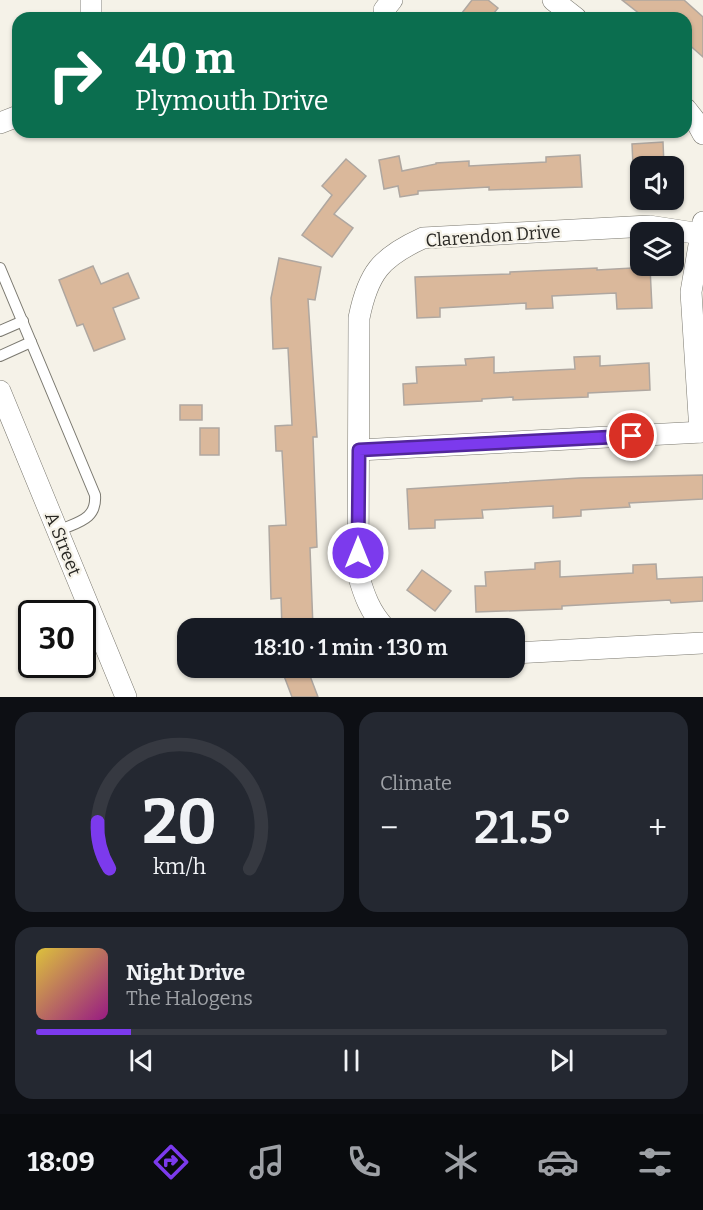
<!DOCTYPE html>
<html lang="en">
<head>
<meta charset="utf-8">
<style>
  body { margin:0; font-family:Bitter,serif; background:#242831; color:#f1f3f6; height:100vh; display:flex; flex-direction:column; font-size:22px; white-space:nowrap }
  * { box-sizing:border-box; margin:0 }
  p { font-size:20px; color:#9ea1a6 }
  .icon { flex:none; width:33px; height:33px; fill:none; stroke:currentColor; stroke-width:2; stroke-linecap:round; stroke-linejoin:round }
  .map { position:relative; height:697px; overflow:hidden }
  .drawer { display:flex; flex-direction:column; gap:15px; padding:15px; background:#0d0f14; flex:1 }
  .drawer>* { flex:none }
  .guide { position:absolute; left:12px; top:12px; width:680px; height:126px; border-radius:18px; box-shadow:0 2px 4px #0004; background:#0b6e4f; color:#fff; overflow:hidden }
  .controls { position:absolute; left:630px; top:156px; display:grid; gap:12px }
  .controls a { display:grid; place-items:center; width:54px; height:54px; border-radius:12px; background:#171b24; box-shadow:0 2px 4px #0004; font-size:30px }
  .speed { position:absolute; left:18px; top:600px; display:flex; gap:12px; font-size:30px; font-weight:700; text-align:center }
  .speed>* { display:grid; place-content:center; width:78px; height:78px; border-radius:50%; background:#171b24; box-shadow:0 2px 4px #0004; line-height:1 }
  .speed .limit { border:3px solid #111; border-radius:9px; background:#fff; color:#111 }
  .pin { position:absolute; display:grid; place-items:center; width:51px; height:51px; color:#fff; margin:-26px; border:3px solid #fff; border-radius:50%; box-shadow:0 2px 6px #0007 }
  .me { position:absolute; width:66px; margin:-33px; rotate:0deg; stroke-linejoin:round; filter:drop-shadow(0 0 4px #0008) }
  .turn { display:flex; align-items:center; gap:21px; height:126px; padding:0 24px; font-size:27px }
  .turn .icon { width:78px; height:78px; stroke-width:2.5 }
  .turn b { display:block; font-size:42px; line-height:51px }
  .big { font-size:45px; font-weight:600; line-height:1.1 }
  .drawer .widget { flex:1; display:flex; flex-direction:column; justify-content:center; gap:9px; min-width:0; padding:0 21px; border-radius:18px; background:#242831 }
  .drawer .dial { align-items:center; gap:0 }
  .dial svg { height:156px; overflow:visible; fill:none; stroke:#363941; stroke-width:7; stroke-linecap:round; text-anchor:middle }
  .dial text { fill:#f1f3f6; stroke:none }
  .song { display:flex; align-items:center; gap:18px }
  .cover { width:72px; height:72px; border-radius:9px; background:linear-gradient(135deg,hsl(50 70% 55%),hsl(310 70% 35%)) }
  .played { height:6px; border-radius:3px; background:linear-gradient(90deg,#7c3aed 15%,#363941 15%) }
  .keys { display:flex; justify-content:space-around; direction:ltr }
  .heat { display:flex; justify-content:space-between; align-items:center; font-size:33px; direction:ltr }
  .drawer .tiles { flex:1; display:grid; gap:15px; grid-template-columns:1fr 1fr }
  .widget:last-child { grid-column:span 2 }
  .trip { position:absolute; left:177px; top:618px; width:348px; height:60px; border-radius:18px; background:#171b24; box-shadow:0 2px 4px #0004; font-weight:600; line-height:60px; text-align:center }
  .tab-bar { display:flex; height:96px; justify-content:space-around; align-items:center; background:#090b0e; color:#9ea1a6 }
  .tab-bar .icon { width:42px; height:42px }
  .tab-bar .selected { color:#7c3aed }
  .tab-bar b { font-size:27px; color:#f1f3f6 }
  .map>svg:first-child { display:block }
  .building { fill:#dab89b; stroke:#afa7a0; stroke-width:1.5 }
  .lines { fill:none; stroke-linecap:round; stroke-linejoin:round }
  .lane-casing { stroke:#7b7970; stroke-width:12 }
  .street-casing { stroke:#7b7970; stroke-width:22 }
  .lane { stroke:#fff; stroke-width:10 }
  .street { stroke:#fff; stroke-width:21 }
  .route-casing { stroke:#51269a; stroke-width:15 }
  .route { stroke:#7c3aed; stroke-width:10 }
  .labels { text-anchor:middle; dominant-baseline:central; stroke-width:4.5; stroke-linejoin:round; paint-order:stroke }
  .street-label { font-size:18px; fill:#2a2925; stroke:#f5f2e8 }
</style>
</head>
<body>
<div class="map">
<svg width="703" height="697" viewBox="0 0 703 697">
  <rect width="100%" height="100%" fill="#f5f2e8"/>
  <g class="building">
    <polygon points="472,0 488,0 498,8 490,18 458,18"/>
    <polygon points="622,0 684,0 703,17 703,57 686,42 686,18 645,18"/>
    <polygon points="663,142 664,166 633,166 632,144"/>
    <polygon points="580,155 582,187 489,190 489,187 418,191 418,194 400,197 398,186 384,189 379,160 399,156 402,171 436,164 436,163 469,161 469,166 546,162 546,157"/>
    <polygon points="346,159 366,176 334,214 353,228 332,257 302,235 332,195 322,186"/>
    <polygon points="279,258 321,267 315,300 308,299 317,437 313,437 317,547 310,548 313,628 282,628 281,598 271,599 269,526 286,525 282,451 276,451 275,426 292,425 288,348 273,349 271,298"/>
    <polygon points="93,266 101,284 128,273 139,298 113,308 125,339 94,351 83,324 77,326 59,280"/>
    <polygon points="650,267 652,308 617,309 616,293 552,296 553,308 526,309 526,303 440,308 440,317 417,318 415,277 510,274 510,272 597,268 597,270"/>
    <polygon points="600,356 600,366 649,363 650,390 588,393 588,397 513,400 513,397 482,399 482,401 404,405 403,384 417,383 416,367 466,365 465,359 494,357 494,373 575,369 574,357"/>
    <rect x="180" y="405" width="22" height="15"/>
    <rect x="200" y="428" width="19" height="27"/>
    <polygon points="703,475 703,499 629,503 630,507 581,510 581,516 553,518 553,506 482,510 483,518 435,520 435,528 409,529 407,489 579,478"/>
    <polygon points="560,561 560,577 633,573 633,565 656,564 657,579 703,577 703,601 671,603 670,600 562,606 562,609 476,612 475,586 486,586 485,572 535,569 535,563"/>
    <polygon points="422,570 451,591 435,611 407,590"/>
    <polygon points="281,668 307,668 318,697 292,697"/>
  </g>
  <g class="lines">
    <g class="lane-casing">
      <g id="lane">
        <path d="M 0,268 L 95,495 C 97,520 77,522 58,531"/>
        <polyline points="0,331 23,321"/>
        <polyline points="0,356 31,342"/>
      </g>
    </g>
    <g class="street-casing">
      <g id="street">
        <polyline points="553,0 576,18"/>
        <polyline points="384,10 392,0"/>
        <polyline points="91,18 91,0"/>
        <polyline points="686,109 697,123 703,134"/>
        <polyline points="0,123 18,116"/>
        <polyline points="0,391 126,697"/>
        <polyline points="700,432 691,292 703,222"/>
        <polyline points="359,450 703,432"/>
        <path d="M 385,628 C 370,612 364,595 358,574 L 359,318 C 368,273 381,257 423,238 L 649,226 L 701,234"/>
        <polyline points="514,653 703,643"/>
      </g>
    </g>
    <use href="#lane" class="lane"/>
    <use href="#street" class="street"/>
  </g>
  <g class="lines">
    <g class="route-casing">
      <polyline id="route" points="358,553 359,450 632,436"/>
    </g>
    <use href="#route" class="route"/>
  </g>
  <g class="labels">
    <g class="street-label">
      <text transform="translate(493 236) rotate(-4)">Clarendon Drive</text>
      <text transform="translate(63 544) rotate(68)">A Street</text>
    </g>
  </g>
</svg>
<div class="controls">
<a><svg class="icon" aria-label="sound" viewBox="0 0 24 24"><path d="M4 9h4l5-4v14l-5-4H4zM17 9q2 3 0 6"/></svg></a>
<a><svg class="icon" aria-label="layers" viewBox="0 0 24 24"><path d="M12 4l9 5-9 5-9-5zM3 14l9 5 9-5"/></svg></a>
</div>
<div class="speed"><div class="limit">30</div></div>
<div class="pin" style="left:632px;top:436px;background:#d93025"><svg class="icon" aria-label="arrive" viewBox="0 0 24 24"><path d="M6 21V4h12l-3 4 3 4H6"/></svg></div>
<svg class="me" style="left:358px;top:553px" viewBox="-20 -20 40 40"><circle r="17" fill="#7c3aed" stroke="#fff" stroke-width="3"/><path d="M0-11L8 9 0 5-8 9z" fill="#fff"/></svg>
<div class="trip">18:10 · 1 min · 130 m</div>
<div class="guide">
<div class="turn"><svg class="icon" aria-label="right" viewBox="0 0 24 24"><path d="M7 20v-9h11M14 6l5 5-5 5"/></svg><div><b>40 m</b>Plymouth Drive</div></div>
</div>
</div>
<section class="drawer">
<div class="tiles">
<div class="widget dial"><svg viewBox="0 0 100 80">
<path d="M14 69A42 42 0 1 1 86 69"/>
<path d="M14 69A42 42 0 0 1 8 45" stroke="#7c3aed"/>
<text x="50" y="56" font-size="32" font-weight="700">20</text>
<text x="50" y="72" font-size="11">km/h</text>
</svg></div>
<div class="widget"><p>Climate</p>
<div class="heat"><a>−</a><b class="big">21.5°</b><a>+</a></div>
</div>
<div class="widget">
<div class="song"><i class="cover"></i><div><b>Night Drive</b><p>The Halogens</p></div></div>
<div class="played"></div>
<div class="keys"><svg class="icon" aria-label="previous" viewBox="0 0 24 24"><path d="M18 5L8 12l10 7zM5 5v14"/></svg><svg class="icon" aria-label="pause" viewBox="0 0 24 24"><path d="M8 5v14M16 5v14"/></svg><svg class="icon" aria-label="next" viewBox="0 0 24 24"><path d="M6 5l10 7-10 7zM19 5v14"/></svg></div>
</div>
</div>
</section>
<nav class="tab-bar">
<b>18:09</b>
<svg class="icon selected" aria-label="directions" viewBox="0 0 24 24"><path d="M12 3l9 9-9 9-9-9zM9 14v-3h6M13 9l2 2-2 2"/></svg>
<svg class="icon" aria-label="music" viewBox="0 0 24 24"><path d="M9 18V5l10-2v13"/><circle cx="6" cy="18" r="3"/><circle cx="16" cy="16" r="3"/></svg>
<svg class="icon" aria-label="phone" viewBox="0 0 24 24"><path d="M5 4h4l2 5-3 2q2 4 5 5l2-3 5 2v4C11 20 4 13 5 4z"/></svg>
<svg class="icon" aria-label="climate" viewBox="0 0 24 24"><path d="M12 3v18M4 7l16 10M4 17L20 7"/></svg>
<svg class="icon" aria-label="car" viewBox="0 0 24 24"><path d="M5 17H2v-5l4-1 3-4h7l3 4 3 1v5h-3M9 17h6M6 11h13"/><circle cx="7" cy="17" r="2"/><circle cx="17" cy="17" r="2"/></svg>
<svg class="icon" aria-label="filters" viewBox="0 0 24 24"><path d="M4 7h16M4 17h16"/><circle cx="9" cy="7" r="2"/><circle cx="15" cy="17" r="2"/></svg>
</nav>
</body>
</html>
